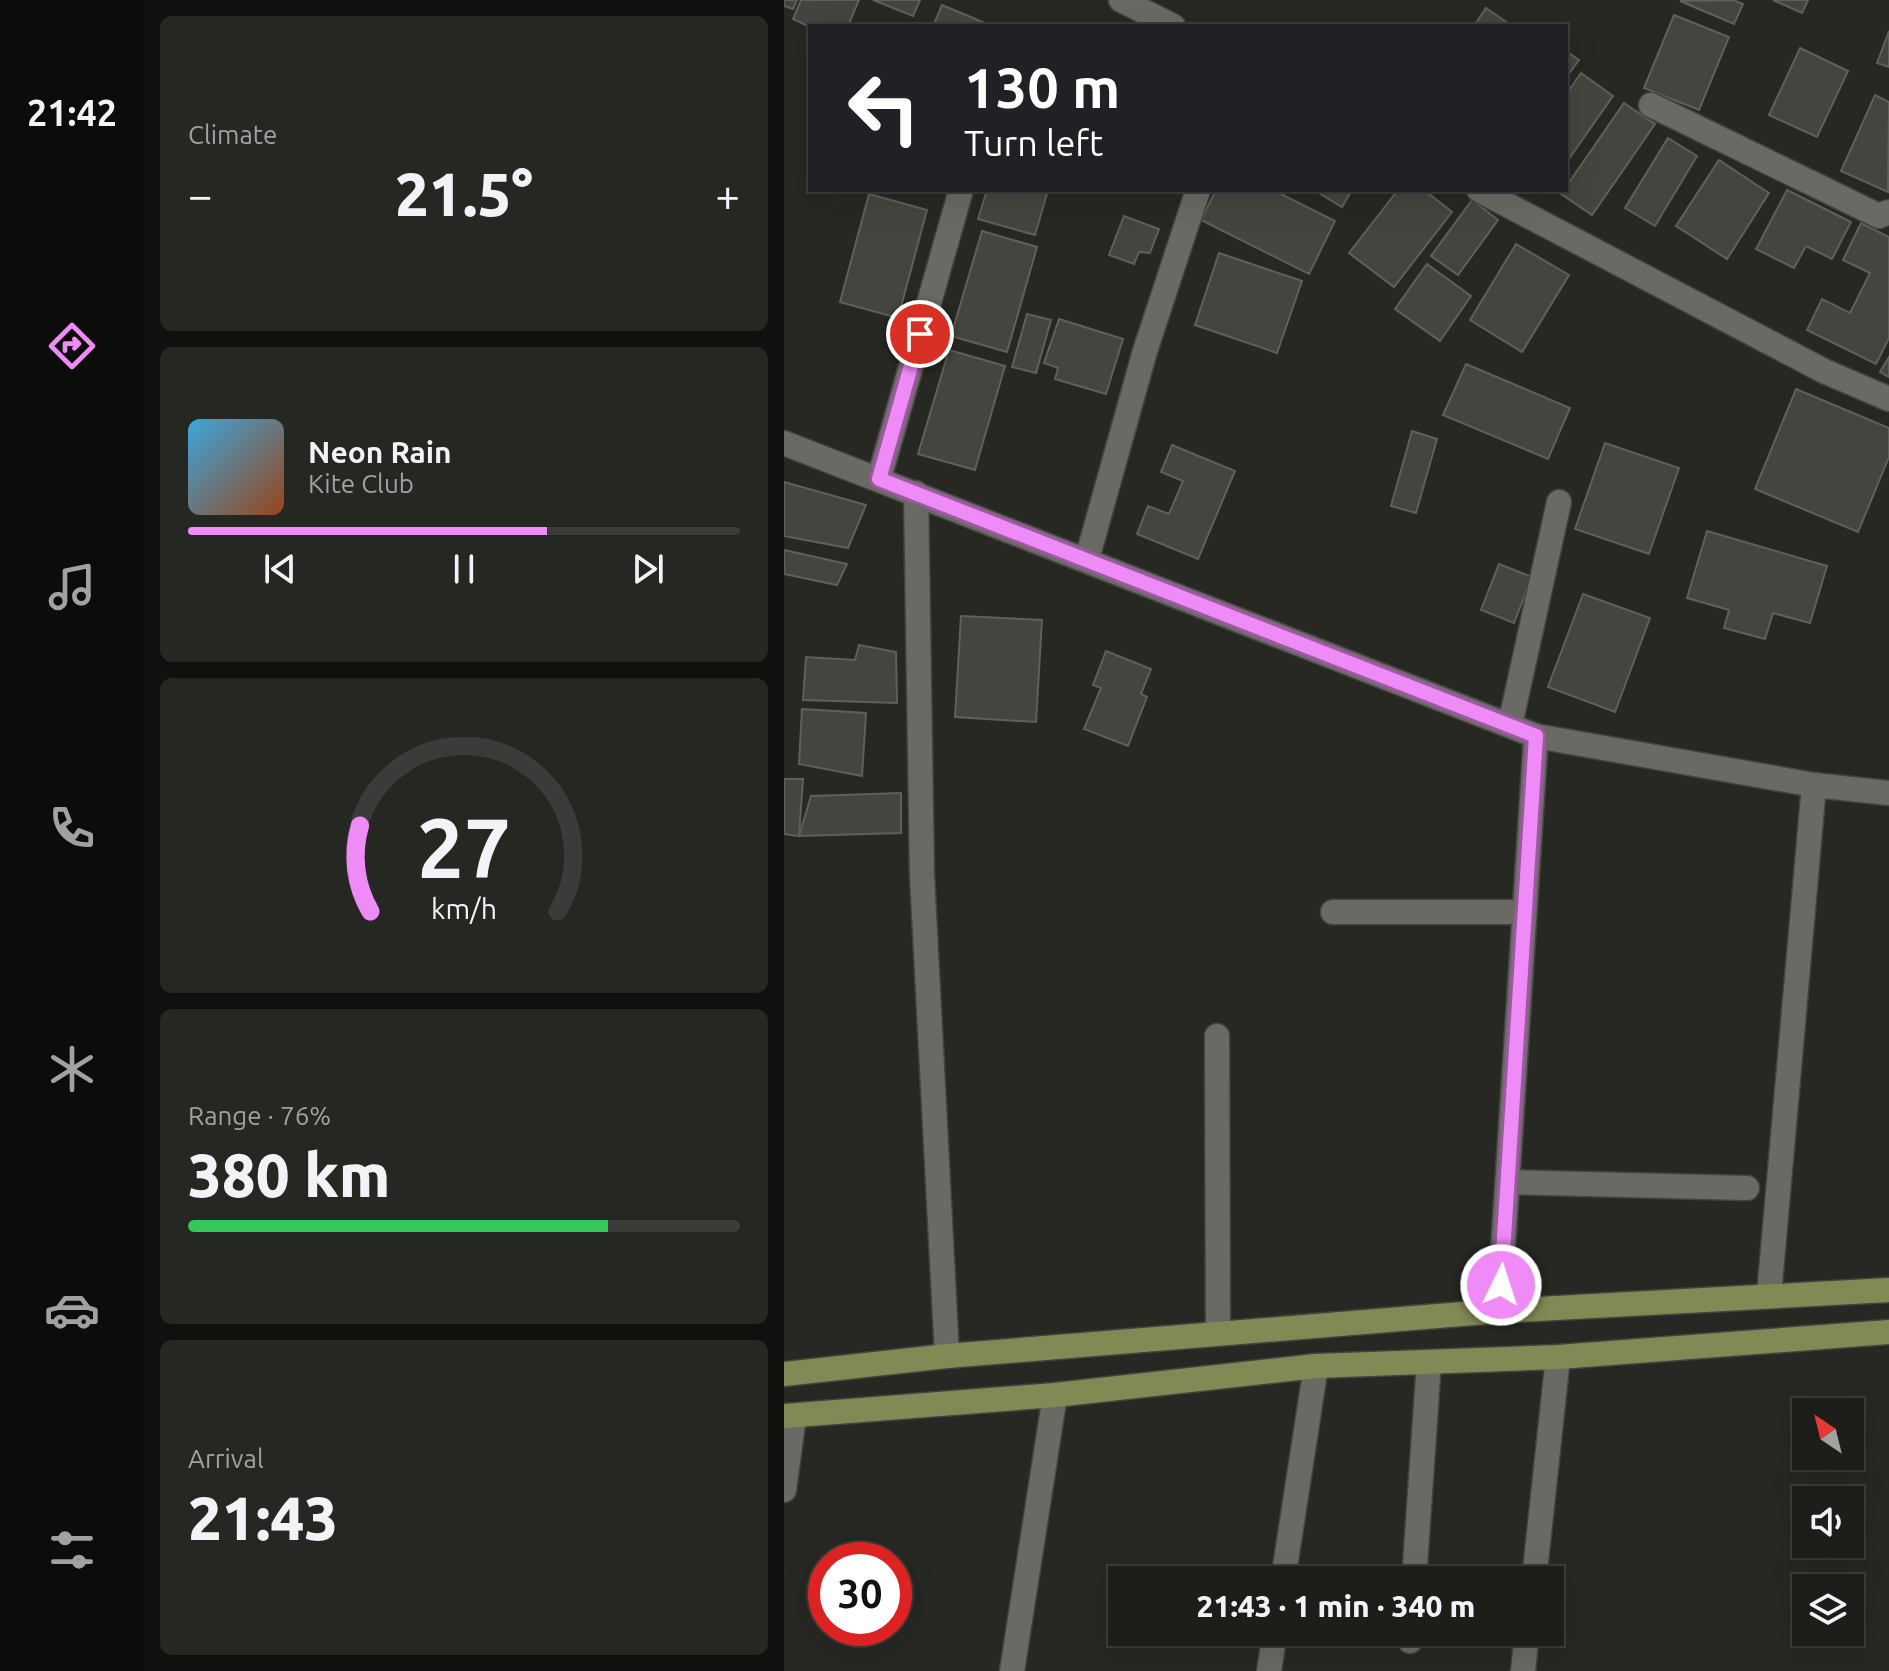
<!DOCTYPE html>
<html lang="en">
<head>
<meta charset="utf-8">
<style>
  body { margin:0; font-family:Ubuntu,sans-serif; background:#252723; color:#f1f3f6; height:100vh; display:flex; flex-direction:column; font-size:30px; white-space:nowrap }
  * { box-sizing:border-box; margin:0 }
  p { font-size:26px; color:#a0a2a2 }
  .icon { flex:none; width:44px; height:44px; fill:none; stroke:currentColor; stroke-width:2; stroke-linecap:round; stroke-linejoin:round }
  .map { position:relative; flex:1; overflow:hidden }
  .details { display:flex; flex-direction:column; gap:16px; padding:16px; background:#10100e; width:640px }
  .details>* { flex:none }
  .guide { position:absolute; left:24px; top:24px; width:760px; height:168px; border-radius:0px; box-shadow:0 8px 32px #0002,0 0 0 2px #3b3c39; background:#202124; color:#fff; overflow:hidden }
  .needle { width:52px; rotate:325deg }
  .controls { position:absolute; left:1008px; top:1398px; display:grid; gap:16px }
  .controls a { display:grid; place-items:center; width:72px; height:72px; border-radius:0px; background:#1d1e1a; box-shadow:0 8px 32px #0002,0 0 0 2px #3b3c39; font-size:40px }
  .speed { position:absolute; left:24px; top:1542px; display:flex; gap:16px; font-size:40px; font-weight:700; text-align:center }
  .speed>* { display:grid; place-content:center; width:104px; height:104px; border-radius:50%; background:#1d1e1a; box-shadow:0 8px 32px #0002,0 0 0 2px #3b3c39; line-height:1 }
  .speed .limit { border:12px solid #d22; background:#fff; color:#111 }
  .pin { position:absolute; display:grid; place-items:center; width:68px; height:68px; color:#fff; margin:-34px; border:4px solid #fff; border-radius:50%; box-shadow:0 2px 8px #0007 }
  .me { position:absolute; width:88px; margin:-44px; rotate:4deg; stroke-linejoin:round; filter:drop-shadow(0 0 6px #0008) }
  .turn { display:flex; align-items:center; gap:28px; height:168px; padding:0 24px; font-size:36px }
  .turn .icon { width:104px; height:104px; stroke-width:2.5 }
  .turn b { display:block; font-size:56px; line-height:68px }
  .big { font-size:60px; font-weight:800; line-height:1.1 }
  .details .widget { flex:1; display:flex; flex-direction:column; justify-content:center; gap:12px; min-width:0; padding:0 28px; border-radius:12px; background:#252723 }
  .details .dial { align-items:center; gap:0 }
  .dial svg { height:208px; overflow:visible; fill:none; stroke:#3b3c39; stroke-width:7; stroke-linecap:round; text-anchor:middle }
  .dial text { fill:#f1f3f6; stroke:none }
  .song { display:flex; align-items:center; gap:24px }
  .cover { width:96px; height:96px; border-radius:12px; background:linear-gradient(135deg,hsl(200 70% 55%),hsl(20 70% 35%)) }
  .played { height:8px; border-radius:4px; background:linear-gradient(90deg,#ef8bf6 65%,#3b3c39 65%) }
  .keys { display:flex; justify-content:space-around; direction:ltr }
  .heat { display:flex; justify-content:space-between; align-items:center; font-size:44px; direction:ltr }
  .charge { height:12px; border-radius:6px; background:linear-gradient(90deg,#34c759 76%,#3b3c39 0) }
  .trip { position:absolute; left:324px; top:1566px; width:456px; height:80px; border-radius:0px; background:#1d1e1a; box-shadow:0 8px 32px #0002,0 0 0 2px #3b3c39; font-weight:800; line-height:80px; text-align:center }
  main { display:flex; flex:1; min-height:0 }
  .tabs { display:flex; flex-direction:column; width:144px; justify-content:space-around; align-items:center; background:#0c0c0a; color:#a0a2a2 }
  .tabs .icon { width:56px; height:56px }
  .tabs .on { color:#ef8bf6 }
  .tabs b { font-size:36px; color:#f1f3f6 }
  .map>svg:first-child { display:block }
  .building { fill:#44453f; stroke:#5f6059; stroke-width:2 }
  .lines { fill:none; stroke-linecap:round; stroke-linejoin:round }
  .minor-casing { stroke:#42433e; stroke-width:27 }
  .major-casing { stroke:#42433e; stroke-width:27 }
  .minor { stroke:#696a64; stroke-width:24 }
  .major { stroke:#838955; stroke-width:24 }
  .route-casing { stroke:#9b5aa0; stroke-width:20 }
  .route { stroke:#ef8bf6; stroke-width:14 }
</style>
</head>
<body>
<main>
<nav class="tabs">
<b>21:42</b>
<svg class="icon on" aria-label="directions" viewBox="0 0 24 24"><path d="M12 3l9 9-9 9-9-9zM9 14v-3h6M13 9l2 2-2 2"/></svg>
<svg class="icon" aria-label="music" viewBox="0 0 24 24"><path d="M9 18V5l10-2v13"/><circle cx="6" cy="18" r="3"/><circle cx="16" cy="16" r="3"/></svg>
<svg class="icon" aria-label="phone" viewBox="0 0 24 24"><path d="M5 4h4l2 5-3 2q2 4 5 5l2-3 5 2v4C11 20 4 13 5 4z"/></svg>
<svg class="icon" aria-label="climate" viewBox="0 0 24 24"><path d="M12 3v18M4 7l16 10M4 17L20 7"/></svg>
<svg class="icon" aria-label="car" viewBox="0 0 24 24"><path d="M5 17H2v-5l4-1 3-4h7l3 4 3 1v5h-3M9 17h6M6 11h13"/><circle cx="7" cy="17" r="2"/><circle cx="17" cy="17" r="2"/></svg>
<svg class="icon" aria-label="filters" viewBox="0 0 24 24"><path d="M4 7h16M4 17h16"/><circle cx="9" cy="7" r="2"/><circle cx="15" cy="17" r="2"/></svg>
</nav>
<section class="details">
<div class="widget"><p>Climate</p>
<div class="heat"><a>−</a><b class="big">21.5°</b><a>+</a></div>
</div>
<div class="widget">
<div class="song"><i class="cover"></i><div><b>Neon Rain</b><p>Kite Club</p></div></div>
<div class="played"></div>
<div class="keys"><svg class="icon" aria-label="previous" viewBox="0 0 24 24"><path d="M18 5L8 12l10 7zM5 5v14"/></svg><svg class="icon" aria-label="pause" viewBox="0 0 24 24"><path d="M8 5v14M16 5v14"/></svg><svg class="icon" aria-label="next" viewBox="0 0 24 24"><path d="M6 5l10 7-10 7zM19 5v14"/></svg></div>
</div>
<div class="widget dial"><svg viewBox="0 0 100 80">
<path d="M14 69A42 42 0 1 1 86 69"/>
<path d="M14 69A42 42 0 0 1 10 36" stroke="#ef8bf6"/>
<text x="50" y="56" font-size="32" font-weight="700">27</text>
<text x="50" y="72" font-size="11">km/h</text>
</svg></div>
<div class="widget"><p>Range · 76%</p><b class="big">380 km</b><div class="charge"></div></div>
<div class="widget"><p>Arrival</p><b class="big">21:43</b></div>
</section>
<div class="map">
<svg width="1105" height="1671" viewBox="0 0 1105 1671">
  <rect width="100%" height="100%" fill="#272823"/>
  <g class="building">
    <polygon points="0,0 13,0 9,9 0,6"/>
    <polygon points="17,0 75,0 64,26 26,27 9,19"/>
    <polygon points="89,0 136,0 129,16"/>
    <polygon points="949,0 959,4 950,24 896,1"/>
    <polygon points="989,0 1024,0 1018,13"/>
    <polygon points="158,5 201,23 199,26 149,26"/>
    <polygon points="702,8 728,26 690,26"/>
    <polygon points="890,15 945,37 915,110 860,88"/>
    <polygon points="1105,31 1105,67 1093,63"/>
    <polygon points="1016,48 1064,71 1033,137 985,115"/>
    <polygon points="782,51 795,60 782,78"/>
    <polygon points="797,73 829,96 782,163 782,95"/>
    <polygon points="1091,95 1105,102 1104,192 1057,171"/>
    <polygon points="840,103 871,124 808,215 777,194"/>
    <polygon points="884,138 913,156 871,226 841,208"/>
    <polygon points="935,160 985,193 943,259 892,226"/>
    <polygon points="203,190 264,190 251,235 194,219"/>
    <polygon points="432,190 489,190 551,221 525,274 417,220"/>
    <polygon points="530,190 568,190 558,207"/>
    <polygon points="614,190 640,190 668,212 610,287 565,253"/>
    <polygon points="1003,190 1067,222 1048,259 1022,246 1010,268 972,249"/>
    <polygon points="85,194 143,210 114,318 56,302"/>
    <polygon points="688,200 714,220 674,275 647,256"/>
    <polygon points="340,216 375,229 366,253 355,252 350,264 325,255"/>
    <polygon points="1077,223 1105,237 1105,338 1092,364 1023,330 1038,299 1066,313 1086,273 1059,260"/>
    <polygon points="198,231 253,247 223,352 167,336"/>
    <polygon points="732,244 785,275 738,352 686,320"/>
    <polygon points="435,253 518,281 493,353 411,325"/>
    <polygon points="643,264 687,296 656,341 611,309"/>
    <polygon points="243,314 267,320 252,373 228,367"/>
    <polygon points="275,319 339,339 322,394 271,379 274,368 260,363"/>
    <polygon points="165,350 221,366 191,470 134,454"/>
    <polygon points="1105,357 1105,377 1096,372"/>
    <polygon points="682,364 786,408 764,459 659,415"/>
    <polygon points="1012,389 1105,428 1105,457 1074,532 971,489"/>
    <polygon points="628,431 653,439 632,513 607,506"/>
    <polygon points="821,443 895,468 865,554 791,529"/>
    <polygon points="388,445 451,471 414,559 353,534 364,506 385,514 399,481 377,472"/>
    <polygon points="0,482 82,505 64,548 0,536"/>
    <polygon points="923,531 1043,566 1026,623 989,613 981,639 940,628 945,610 903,598"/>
    <polygon points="0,550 63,564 53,585 0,574"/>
    <polygon points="715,564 748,577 730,623 697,610"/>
    <polygon points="799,594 866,618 831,712 764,687"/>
    <polygon points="177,616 258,620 252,722 171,717"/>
    <polygon points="75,645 112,652 113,703 19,700 22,657 71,660"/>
    <polygon points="322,651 367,669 357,694 363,697 344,746 300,729 317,688 309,685"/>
    <polygon points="18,709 82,713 78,776 15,764"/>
    <polygon points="0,779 19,779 15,836 0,834"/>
    <polygon points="117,793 117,833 15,836 27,796"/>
  </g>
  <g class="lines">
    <g class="minor-casing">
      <g id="minor">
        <polyline points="337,0 389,26"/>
        <polyline points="867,105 1095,216 1105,212"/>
        <polyline points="695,190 1040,371 1105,399"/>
        <polyline points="0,443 752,736 1030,785 1105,793"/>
        <polyline points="95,479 177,190"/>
        <polyline points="132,493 138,875 163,1356"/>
        <polyline points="303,559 361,351 414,190"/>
        <polyline points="726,725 775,502"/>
        <polyline points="549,912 740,912"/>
        <polyline points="433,1036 434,1332"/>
        <polyline points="724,1182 963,1188"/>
        <polyline points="985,1295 1030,785"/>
        <polyline points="715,1311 752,736"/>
        <polyline points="0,1490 10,1416"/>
        <polyline points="499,1580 532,1366"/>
        <polyline points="630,1580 645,1362"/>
        <polyline points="750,1580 774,1357"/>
        <polyline points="626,1641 626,1632"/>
        <polyline points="228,1671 271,1395"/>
        <polyline points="485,1671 491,1632"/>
        <polyline points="739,1671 743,1632"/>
      </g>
    </g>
    <g class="major-casing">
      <g id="major">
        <polyline points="0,1374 163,1356 715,1311 1105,1290"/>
        <polyline points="0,1416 271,1395 532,1366 774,1357 1105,1332"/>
      </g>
    </g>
    <use href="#minor" class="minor"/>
    <use href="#major" class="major"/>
  </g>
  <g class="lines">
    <g class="route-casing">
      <polyline id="route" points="136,334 95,479 752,736 717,1285"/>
    </g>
    <use href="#route" class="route"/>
  </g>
</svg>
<div class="controls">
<a><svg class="needle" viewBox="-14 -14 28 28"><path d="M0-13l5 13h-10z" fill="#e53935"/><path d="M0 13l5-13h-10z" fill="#a0a2a2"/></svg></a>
<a><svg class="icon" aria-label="sound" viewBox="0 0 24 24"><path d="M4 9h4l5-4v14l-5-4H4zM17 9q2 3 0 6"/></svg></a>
<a><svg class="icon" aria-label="layers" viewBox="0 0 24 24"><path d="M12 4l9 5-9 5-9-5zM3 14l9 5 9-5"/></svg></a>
</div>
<div class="speed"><div class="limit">30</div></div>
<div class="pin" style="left:136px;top:334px;background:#d93025"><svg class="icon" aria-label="arrive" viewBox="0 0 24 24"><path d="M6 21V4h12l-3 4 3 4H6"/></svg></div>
<svg class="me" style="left:717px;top:1285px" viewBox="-20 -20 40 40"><circle r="17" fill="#ef8bf6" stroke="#fff" stroke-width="3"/><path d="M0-11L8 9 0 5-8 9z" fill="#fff"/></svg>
<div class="trip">21:43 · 1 min · 340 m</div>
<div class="guide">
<div class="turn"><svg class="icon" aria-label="left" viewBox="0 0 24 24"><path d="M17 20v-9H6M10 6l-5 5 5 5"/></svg><div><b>130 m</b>Turn left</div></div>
</div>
</div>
</main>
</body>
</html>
